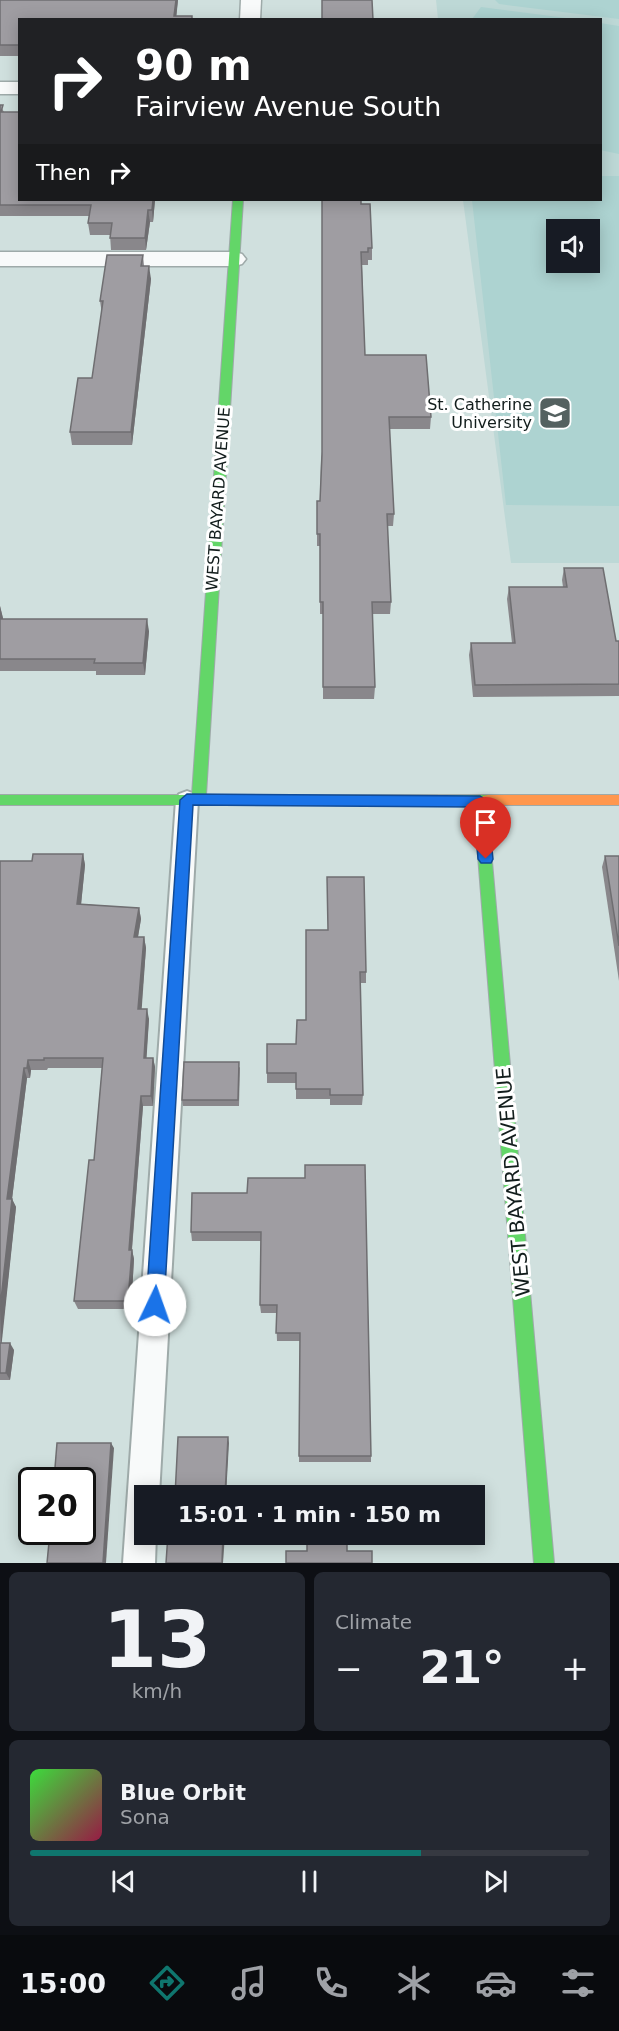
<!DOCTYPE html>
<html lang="en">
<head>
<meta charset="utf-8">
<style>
  body { margin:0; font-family:"DejaVu Sans",sans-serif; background:#242831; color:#f1f3f6; height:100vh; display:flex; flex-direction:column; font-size:22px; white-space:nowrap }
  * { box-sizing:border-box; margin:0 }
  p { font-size:20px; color:#9ea1a6 }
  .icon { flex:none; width:33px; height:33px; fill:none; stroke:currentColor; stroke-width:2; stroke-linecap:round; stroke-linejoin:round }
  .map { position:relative; height:1563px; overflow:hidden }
  .details { display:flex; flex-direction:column; gap:9px; padding:9px; background:#0d0f14; flex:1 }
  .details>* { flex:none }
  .banner { position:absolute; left:18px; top:18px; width:584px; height:183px; border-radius:0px; box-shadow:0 3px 15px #0003; background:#202124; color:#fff; overflow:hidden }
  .controls { position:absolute; left:546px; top:219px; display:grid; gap:12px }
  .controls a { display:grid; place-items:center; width:54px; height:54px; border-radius:0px; background:#171b24; box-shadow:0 3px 15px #0003; font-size:30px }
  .speed { position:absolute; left:18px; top:1467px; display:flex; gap:12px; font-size:30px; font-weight:700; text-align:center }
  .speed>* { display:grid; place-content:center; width:78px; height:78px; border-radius:50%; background:#171b24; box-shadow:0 3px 15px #0003; line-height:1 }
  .speed .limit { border:3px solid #111; border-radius:9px; background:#fff; color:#111 }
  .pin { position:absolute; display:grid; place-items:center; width:51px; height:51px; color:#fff; margin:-62px -26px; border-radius:50% 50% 50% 0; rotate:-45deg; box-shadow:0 0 6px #0007 }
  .pin .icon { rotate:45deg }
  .me { position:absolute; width:66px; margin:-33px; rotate:3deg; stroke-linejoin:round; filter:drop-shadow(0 0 4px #0008) }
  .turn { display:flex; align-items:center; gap:21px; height:126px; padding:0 18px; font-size:27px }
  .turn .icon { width:78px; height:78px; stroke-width:2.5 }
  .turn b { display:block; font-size:42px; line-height:51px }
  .then { display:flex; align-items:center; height:57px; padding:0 18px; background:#0003; gap:12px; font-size:22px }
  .big { font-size:45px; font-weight:800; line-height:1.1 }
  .details .card { flex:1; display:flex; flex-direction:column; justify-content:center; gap:9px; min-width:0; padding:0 21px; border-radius:9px; background:#242831 }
  .details .dial { align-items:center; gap:0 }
  .dial b { font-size:78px; line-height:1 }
  .song { display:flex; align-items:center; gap:18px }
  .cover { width:72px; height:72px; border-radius:9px; background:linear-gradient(135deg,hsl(120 70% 55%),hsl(340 70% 35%)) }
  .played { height:6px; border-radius:3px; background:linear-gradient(90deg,#0f766e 70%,#363941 70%) }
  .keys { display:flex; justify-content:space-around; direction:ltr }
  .heat { display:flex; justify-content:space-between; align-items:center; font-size:33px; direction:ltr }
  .details .tiles { flex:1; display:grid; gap:9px; grid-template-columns:1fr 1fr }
  .card:last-child { grid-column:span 2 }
  .trip { position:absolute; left:134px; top:1485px; width:351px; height:60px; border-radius:0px; background:#171b24; box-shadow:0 3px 15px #0003; font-weight:800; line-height:60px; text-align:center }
  .tab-bar { display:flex; height:96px; justify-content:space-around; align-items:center; background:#090b0e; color:#9ea1a6 }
  .tab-bar .icon { width:42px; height:42px }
  .tab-bar .active { color:#0f766e }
  .tab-bar b { font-size:27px; color:#f1f3f6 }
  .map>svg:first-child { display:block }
  .built { fill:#bdd8d6; fill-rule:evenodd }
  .green { fill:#add3d1; fill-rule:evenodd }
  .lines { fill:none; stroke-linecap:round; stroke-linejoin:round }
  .lane-casing { stroke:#9eaaa9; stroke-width:4 }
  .street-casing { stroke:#9eaaa9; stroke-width:3 }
  .fast-casing { stroke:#9eaaa9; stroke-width:2 }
  .slow-casing { stroke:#9eaaa9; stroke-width:2 }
  .lane { fill:#f8fafa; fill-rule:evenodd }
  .street { fill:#f8fafa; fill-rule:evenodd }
  .fast { fill:#63d668; fill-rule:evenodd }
  .slow { fill:#ff974d; fill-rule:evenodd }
  .wall { fill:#89878b }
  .shaded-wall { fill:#6f6e71 }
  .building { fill:#9f9da2; stroke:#6f6e71; stroke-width:1.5 }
  .route { fill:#1a73e8; stroke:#114b97; stroke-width:1.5 }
  .labels { text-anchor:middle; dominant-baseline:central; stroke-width:6; stroke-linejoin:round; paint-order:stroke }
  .poi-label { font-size:16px; fill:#121d1c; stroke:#fff; text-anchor:end }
  .street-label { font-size:16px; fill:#121d1c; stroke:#fff }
  .near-street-label { font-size:20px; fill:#121d1c; stroke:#fff }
</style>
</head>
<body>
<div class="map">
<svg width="619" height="1563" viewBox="0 0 619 1563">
  <rect width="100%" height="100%" fill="#d0e0de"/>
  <path class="built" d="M 436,0 L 619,0 L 619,563 L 511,563 L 463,200 L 600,200 L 600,20 L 438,19 ZM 556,230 L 590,230 L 590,262 L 556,262 Z"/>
  <g class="green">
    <polygon points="495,0 619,0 619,19 499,4"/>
    <polygon points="481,7 574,19 472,19"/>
    <polygon points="600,23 619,26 619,154 600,150"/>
    <path d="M 600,176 L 619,176 L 619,506 L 506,505 L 472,200 L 600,200 ZM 556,230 L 590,230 L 590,262 L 556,262 Z"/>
  </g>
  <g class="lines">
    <g class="lane-casing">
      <polygon id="lane" points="187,791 195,794 198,800 159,1496 144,1496 144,1534 156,1534 155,1563 123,1563 176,800 179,794"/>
    </g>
    <g class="street-casing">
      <g id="street">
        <polygon points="241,0 261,0 260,20 240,20"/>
        <rect x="0" y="82" width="20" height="12"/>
        <polygon points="0,252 234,252 242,254 246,259 242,264 234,266 0,266"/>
      </g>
    </g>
    <g class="fast-casing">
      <polygon id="fast" points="233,200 243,200 206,795 488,795 493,796 495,800 493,804 487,805 554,1563 534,1563 474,805 0,805 0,795 192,795"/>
    </g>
    <g class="slow-casing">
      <polygon id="slow" points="488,795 619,795 619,805 488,805 483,804 481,800 483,796"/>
    </g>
    <use href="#lane" class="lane"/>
    <use href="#street" class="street"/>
    <use href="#fast" class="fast"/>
    <use href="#slow" class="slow"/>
  </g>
  <g class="wall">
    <polygon points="0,0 178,0 176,16 20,20 20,56 0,56"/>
    <polygon points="0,105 4,112 155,200 153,222 150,222 146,250 111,250 110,235 90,235 88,223 89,216 0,216"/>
    <polygon points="361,204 372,248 372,260 368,260 368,265 362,265 365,355 431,417 430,429 389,429 394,514 393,526 387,526 391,602 390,614 372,614 375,687 374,699 323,699 323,614 320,614 320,546 317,546 317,501 320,501 321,458"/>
    <polygon points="143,255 144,266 151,279 132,445 72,445 70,432 92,378 102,314 100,301"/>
    <polygon points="564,568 616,641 619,641 619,696 473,697 469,655 471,643 512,643 507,599 509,587 563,587 562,580"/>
    <polygon points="0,606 3,619 149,631 145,675 96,675 96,671 0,671"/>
    <polygon points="83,854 85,865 81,904 139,908 141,919 138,937 144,937 146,948 141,1009 149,1019 146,1058 153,1058 155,1067 153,1106 143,1106 132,1250 134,1259 131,1309 78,1309 74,1301 94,1160 102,1068 48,1068 47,1070 31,1070 30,1078 27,1078 12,1199 16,1207 1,1343 14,1350 10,1380 0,1380 0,861 32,861"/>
    <polygon points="605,856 619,856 619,981 602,867"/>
    <polygon points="306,930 366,972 366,983 360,983 363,1095 362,1105 330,1105 330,1099 296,1099 296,1083 267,1083 267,1073 296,1044 306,1020"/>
    <polygon points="240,1067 239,1106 183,1106 182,1100"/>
    <polygon points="247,1193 371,1456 371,1462 299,1462 300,1341 277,1341 276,1313 261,1313 260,1305 261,1241 192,1241 191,1232"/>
  </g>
  <g class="shaded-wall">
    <polygon points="176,0 178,0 176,20 174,16"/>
    <polygon points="153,200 155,200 153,222 152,210"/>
    <polygon points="148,210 150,222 146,250 145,238"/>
    <polygon points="149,266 151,279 132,445 131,432"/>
    <polygon points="0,606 3,618 1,630 0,627"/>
    <polygon points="147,619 149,631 145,675 143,663"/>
    <polygon points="83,854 85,865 80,915 77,904"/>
    <polygon points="139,908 141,919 136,948 134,937"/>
    <polygon points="144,937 146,948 141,1019 138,1009"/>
    <polygon points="147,1009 149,1019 146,1067 144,1058"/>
    <polygon points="153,1058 155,1067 153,1106 151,1096"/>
    <polygon points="28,1060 31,1070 30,1078 27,1068"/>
    <polygon points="24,1068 27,1078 11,1207 7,1199"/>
    <polygon points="141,1096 143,1106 131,1259 129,1250"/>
    <polygon points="12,1199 16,1207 1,1350 0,1309"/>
    <polygon points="132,1250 134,1259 131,1309 128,1301"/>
    <polygon points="10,1343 14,1350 10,1380 6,1373"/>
    <polygon points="228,1437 229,1443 226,1496 225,1496"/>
    <polygon points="111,1443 114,1448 106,1563 103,1563"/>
    <polygon points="223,1534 225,1534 223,1563 222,1563"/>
  </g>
  <g class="building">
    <polygon points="0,0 176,0 174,16 192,16 192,20 20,20 20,45 0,45"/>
    <polygon points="322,0 372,0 373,20 322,20"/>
    <polygon points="0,105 3,105 1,112 20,112 20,200 153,200 152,210 148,210 145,238 110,238 112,223 88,223 91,205 0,205"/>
    <polygon points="322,200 361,200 361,204 370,204 372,248 368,248 368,252 361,252 365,355 426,355 431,417 389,417 394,514 387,514 391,602 372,602 375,687 323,687 323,602 320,602 320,534 317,534 317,501 320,501 322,455"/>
    <polygon points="107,255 143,255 141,266 149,266 131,432 70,432 78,378 92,378 103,301 100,301"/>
    <polygon points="564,568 603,568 616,641 619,641 619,684 475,685 471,643 515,643 509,587 567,587"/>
    <polygon points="0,619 147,619 143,663 94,663 95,659 0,659"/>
    <polygon points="33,854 83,854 77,904 139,908 134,937 144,937 138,1009 147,1009 144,1058 153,1058 151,1096 141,1096 129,1250 132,1250 128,1301 74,1301 89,1160 94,1160 103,1058 44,1058 44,1060 28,1060 27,1068 24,1068 7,1199 12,1199 0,1309 0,861 32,861"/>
    <polygon points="605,856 619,856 619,946"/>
    <polygon points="327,877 364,877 366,972 360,972 363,1095 330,1095 330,1089 296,1089 296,1073 267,1073 267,1044 296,1044 297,1020 306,1020 306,930 328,930"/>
    <polygon points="184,1062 239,1062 238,1100 182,1100"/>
    <polygon points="305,1165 365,1165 371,1456 299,1456 300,1333 276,1333 277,1305 260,1305 261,1232 191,1232 192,1193 247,1193 248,1178 305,1178"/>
    <polygon points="0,1343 10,1343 6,1373 0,1373"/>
    <polygon points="178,1437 228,1437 225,1496 175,1496"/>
    <polygon points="57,1443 111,1443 103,1563 47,1563 50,1532 82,1532 82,1480 54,1480"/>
    <polygon points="168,1534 223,1534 222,1563 166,1563"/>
    <polygon points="307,1534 347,1534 347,1551 372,1551 372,1563 286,1563 286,1551 307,1551"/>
  </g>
  <polygon class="route" points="187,794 480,796 487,801 493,859 491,863 481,863 478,859 474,807 193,805 164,1305 161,1311 155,1314 149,1311 146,1305 180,800"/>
  <defs>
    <g id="university-square" transform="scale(1.725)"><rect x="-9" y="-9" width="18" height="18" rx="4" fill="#546160" stroke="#fff"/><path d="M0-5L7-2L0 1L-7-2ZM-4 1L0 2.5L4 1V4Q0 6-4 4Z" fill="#fff"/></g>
  </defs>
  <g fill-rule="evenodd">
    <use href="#university-square" x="555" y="413"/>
  </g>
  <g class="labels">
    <g class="poi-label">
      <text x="532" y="404">St. Catherine<tspan x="532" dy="18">University</tspan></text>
    </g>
    <g class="street-label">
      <text transform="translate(218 499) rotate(-86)">WEST BAYARD AVENUE</text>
    </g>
    <g class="near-street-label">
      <text transform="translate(513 1182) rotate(-95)">WEST BAYARD AVENUE</text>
    </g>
  </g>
</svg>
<div class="controls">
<a><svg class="icon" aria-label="sound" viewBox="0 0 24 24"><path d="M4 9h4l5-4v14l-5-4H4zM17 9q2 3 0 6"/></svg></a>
</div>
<div class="speed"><div class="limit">20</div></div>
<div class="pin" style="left:486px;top:859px;background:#d93025"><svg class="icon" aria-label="arrive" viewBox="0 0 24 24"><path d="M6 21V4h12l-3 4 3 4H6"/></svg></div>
<svg class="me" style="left:155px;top:1305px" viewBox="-20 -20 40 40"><circle r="19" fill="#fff"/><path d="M0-13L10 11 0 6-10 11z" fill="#1a73e8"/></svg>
<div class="trip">15:01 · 1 min · 150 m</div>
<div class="banner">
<div class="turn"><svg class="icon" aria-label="right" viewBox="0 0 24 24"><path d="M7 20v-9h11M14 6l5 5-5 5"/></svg><div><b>90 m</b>Fairview Avenue South</div></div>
<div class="then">Then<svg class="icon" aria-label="right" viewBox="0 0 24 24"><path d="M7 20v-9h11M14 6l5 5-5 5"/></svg></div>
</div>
</div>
<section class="details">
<div class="tiles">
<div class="card dial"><b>13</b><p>km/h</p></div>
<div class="card"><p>Climate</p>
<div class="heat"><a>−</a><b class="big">21°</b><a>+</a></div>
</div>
<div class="card">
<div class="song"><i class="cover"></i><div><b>Blue Orbit</b><p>Sona</p></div></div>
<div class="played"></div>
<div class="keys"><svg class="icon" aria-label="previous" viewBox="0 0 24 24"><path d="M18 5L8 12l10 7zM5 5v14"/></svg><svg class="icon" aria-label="pause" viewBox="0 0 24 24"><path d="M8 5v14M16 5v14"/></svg><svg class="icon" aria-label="next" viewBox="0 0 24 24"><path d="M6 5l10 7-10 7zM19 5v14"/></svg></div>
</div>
</div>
</section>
<nav class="tab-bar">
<b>15:00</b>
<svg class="icon active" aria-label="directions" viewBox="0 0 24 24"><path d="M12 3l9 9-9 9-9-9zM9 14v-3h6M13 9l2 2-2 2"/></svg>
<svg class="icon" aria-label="music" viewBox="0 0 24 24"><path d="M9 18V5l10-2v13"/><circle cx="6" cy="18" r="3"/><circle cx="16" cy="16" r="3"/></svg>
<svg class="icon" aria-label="phone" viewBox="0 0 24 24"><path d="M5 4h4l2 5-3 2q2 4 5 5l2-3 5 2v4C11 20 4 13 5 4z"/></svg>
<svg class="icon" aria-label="climate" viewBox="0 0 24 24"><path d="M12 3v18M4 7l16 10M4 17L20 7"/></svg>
<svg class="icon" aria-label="car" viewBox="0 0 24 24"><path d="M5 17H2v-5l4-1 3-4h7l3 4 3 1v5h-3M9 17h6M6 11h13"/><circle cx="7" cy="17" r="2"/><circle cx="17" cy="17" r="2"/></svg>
<svg class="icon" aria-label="filters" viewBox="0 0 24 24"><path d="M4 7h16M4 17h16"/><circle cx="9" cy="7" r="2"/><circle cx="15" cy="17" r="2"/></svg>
</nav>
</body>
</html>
